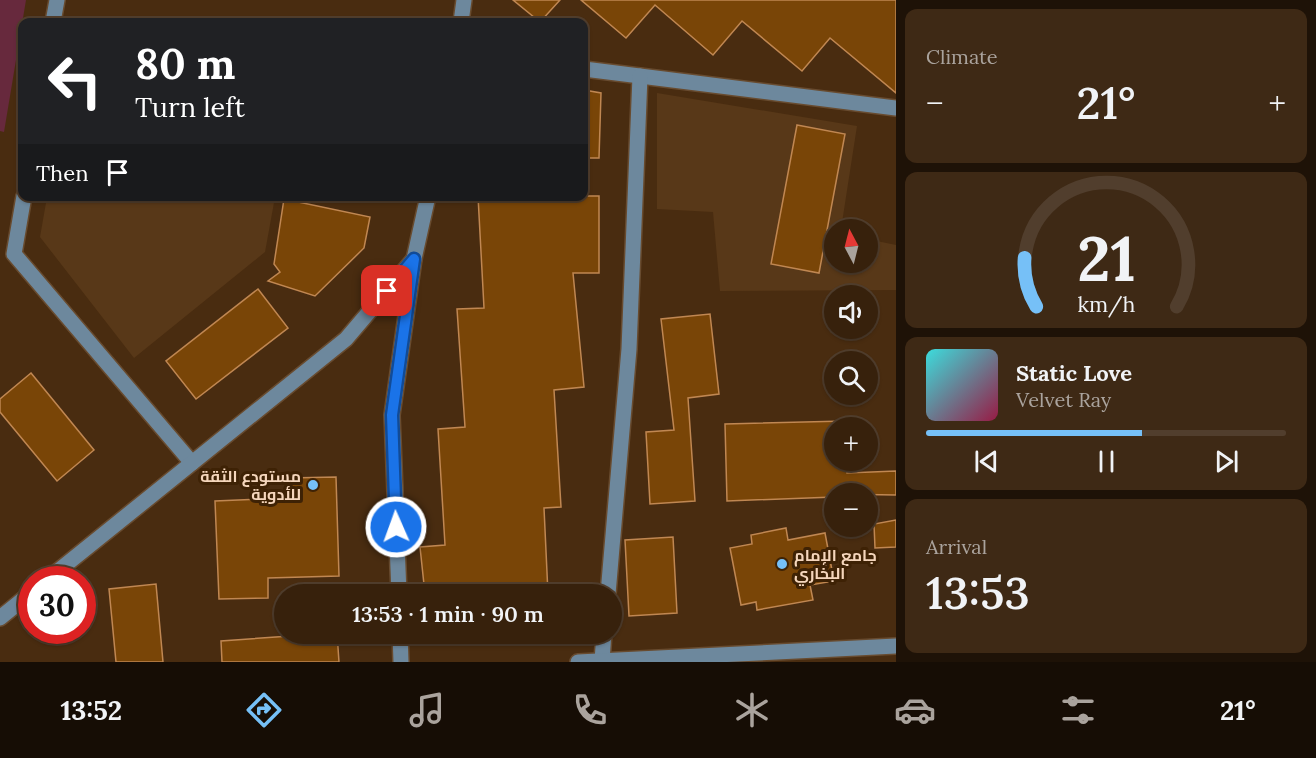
<!DOCTYPE html>
<html lang="en">
<head>
<meta charset="utf-8">
<style>
  body { margin:0; font-family:Lora,Cairo,serif; background:#3e2915; color:#f1f3f6; height:100vh; display:flex; flex-direction:column; font-size:22px; white-space:nowrap }
  * { box-sizing:border-box; margin:0 }
  p { font-size:20px; color:#aaa39d }
  .icon { flex:none; width:33px; height:33px; fill:none; stroke:currentColor; stroke-width:2; stroke-linecap:round; stroke-linejoin:round }
  .map { position:relative; flex:1; overflow:hidden }
  .details { display:flex; flex-direction:column; gap:9px; padding:9px; background:#1e1207; width:420px }
  .details>* { flex:none }
  .top-card { position:absolute; left:18px; top:18px; width:570px; height:183px; border-radius:12px; box-shadow:0 2px 4px #0004,0 0 0 2px #513e2d; background:#202124; color:#fff; overflow:hidden }
  .needle { width:39px; rotate:353deg }
  .controls { position:absolute; left:824px; top:219px; display:grid; gap:12px }
  .controls a { display:grid; place-items:center; width:54px; height:54px; border-radius:50%; background:#37210c; box-shadow:0 2px 4px #0004,0 0 0 2px #513e2d; font-size:30px }
  .speed { position:absolute; left:18px; top:566px; display:flex; gap:12px; font-size:30px; font-weight:700; text-align:center }
  .speed>* { display:grid; place-content:center; width:78px; height:78px; border-radius:50%; background:#37210c; box-shadow:0 2px 4px #0004,0 0 0 2px #513e2d; line-height:1 }
  .speed .limit { border:9px solid #d22; background:#fff; color:#111 }
  .pin { position:absolute; display:grid; place-items:center; width:51px; height:51px; color:#fff; margin:-26px; border-radius:12px; box-shadow:0 3px 9px #0006 }
  .me { position:absolute; width:66px; margin:-33px; rotate:358deg; stroke-linejoin:round; filter:drop-shadow(0 0 4px #0008) }
  .turn { display:flex; align-items:center; gap:21px; height:126px; padding:0 18px; font-size:27px }
  .turn .icon { width:78px; height:78px; stroke-width:2.5 }
  .turn b { display:block; font-size:42px; line-height:51px }
  .then { display:flex; align-items:center; height:57px; padding:0 18px; background:#0003; gap:12px; font-size:22px }
  .big { font-size:45px; font-weight:600; line-height:1.1 }
  .details .tile { flex:1; display:flex; flex-direction:column; justify-content:center; gap:9px; min-width:0; padding:0 21px; border-radius:12px; background:#3e2915 }
  .details .dial { align-items:center; gap:0 }
  .dial svg { height:156px; overflow:visible; fill:none; stroke:#513e2d; stroke-width:7; stroke-linecap:round; text-anchor:middle }
  .dial text { fill:#f1f3f6; stroke:none }
  .song { display:flex; align-items:center; gap:18px }
  .cover { width:72px; height:72px; border-radius:9px; background:linear-gradient(135deg,hsl(180 70% 55%),hsl(340 70% 35%)) }
  .played { height:6px; border-radius:3px; background:linear-gradient(90deg,#76c0f7 60%,#513e2d 60%) }
  .keys { display:flex; justify-content:space-around; direction:ltr }
  .heat { display:flex; justify-content:space-between; align-items:center; font-size:33px; direction:ltr }
  .trip { position:absolute; left:274px; top:584px; width:348px; height:60px; border-radius:30px; background:#37210c; box-shadow:0 2px 4px #0004,0 0 0 2px #513e2d; font-weight:600; line-height:60px; text-align:center }
  .tab-bar { display:flex; height:96px; justify-content:space-around; align-items:center; background:#160d05; color:#aaa39d }
  .tab-bar .icon { width:42px; height:42px }
  .tab-bar .current { color:#76c0f7 }
  .tab-bar b { font-size:27px; color:#f1f3f6 }
  main { display:flex; flex:1; min-height:0 }
  .map>svg:first-child { display:block }
  .built { fill:#583818 }
  .green { fill:#67293d }
  .building { fill:#794507; stroke:#c08752; stroke-width:1.5 }
  .lines { fill:none; stroke-linecap:round; stroke-linejoin:round }
  .minor-casing { stroke:#684b2f; stroke-width:18 }
  .minor { stroke:#6d889d; stroke-width:15 }
  .route-casing { stroke:#114b97; stroke-width:15 }
  .route { stroke:#1a73e8; stroke-width:10 }
  .poi-dot { fill:#76c0f7; stroke:#3e2205; stroke-width:2 }
  .labels { text-anchor:middle; dominant-baseline:central; stroke-width:6; stroke-linejoin:round; paint-order:stroke }
  .poi-label { font-size:16px; font-weight:bold; fill:#f5d6bc; stroke:#3e2205; text-anchor:end }
</style>
</head>
<body>
<main>
<div class="map">
<svg width="896" height="662" viewBox="0 0 896 662">
  <rect width="100%" height="100%" fill="#492c10"/>
  <g class="built">
    <polygon points="657,93 857,126 841,229 834,230 834,262 867,262 867,239 896,245 896,290 720,291 713,212 657,209"/>
    <polygon points="47,197 47,196 275,197 265,252 134,358 40,237"/>
  </g>
  <polygon class="green" points="0,0 26,0 4,132 0,131"/>
  <g class="building">
    <polygon points="513,0 560,0 540,22"/>
    <polygon points="581,0 896,0 896,93 830,38 802,71 742,21 713,55 655,5 626,38"/>
    <polygon points="584,90 601,93 599,158 584,158"/>
    <polygon points="797,125 845,134 819,273 771,264"/>
    <polygon points="478,196 599,196 599,273 573,273 584,387 554,390 561,507 544,508 548,594 425,594 420,547 445,545 438,429 465,427 457,309 484,308"/>
    <polygon points="284,199 370,217 364,248 315,296 268,281 280,272 274,264"/>
    <polygon points="258,289 288,328 196,399 166,361"/>
    <polygon points="710,314 719,394 688,398 695,501 650,504 646,432 674,430 661,319"/>
    <polygon points="31,373 94,450 57,481 0,412 0,399"/>
    <polygon points="845,421 845,428 834,428 834,460 846,460 847,473 896,471 896,495 834,494 834,497 727,501 725,424"/>
    <polygon points="336,477 339,576 268,578 268,598 219,599 215,501 288,498 288,478"/>
    <polygon points="896,520 896,547 875,548 874,524"/>
    <polygon points="786,528 788,540 825,533 834,581 810,585 813,600 757,610 756,602 741,605 730,548 752,544 751,535"/>
    <polygon points="673,537 677,613 629,616 625,540"/>
    <polygon points="156,584 163,662 116,662 109,589"/>
    <polygon points="290,633 337,633 339,662 222,662 221,641 290,636"/>
  </g>
  <g class="lines">
    <g class="minor-casing">
      <g id="minor">
        <polyline points="53,22 57,0"/>
        <polyline points="461,22 464,0"/>
        <polyline points="584,69 896,108"/>
        <polyline points="24,196 14,254 192,463"/>
        <polyline points="48,579 346,339 414,259"/>
        <polyline points="399,594 392,415 414,259 428,196"/>
        <polyline points="608,594 629,349 640,76"/>
        <polyline points="0,618 32,592"/>
        <polyline points="400,633 401,662"/>
        <polyline points="602,661 604,633"/>
        <polyline points="578,662 896,646"/>
      </g>
    </g>
    <use href="#minor" class="minor"/>
  </g>
  <g class="lines">
    <g class="route-casing">
      <polyline id="route" points="387,291 414,259 392,415 396,527"/>
    </g>
    <use href="#route" class="route"/>
  </g>
  <g class="poi-dot">
    <circle cx="313" cy="485" r="6"/>
    <circle cx="782" cy="564" r="6"/>
  </g>
  <g class="labels">
    <g class="poi-label">
      <text x="301" y="476">مستودع الثقة<tspan x="301" dy="18">للأدوية</tspan></text>
      <text x="794" y="555" text-anchor="start">جامع الإمام<tspan x="794" dy="18">البخاري</tspan></text>
    </g>
  </g>
</svg>
<div class="controls">
<a><svg class="needle" viewBox="-14 -14 28 28"><path d="M0-13l5 13h-10z" fill="#e53935"/><path d="M0 13l5-13h-10z" fill="#aaa39d"/></svg></a>
<a><svg class="icon" aria-label="sound" viewBox="0 0 24 24"><path d="M4 9h4l5-4v14l-5-4H4zM17 9q2 3 0 6"/></svg></a>
<a><svg class="icon" aria-label="search" viewBox="0 0 24 24"><circle cx="10" cy="10" r="6"/><path d="M15 15l6 6"/></svg></a>
<a>+</a>
<a>−</a>
</div>
<div class="speed"><div class="limit">30</div></div>
<div class="pin" style="left:387px;top:291px;background:#d93025"><svg class="icon" aria-label="arrive" viewBox="0 0 24 24"><path d="M6 21V4h12l-3 4 3 4H6"/></svg></div>
<svg class="me" style="left:396px;top:527px" viewBox="-20 -20 40 40"><circle r="17" fill="#1a73e8" stroke="#fff" stroke-width="3"/><path d="M0-11L8 9 0 5-8 9z" fill="#fff"/></svg>
<div class="trip">13:53 · 1 min · 90 m</div>
<div class="top-card">
<div class="turn"><svg class="icon" aria-label="left" viewBox="0 0 24 24"><path d="M17 20v-9H6M10 6l-5 5 5 5"/></svg><div><b>80 m</b>Turn left</div></div>
<div class="then">Then<svg class="icon" aria-label="arrive" viewBox="0 0 24 24"><path d="M6 21V4h12l-3 4 3 4H6"/></svg></div>
</div>
</div>
<section class="details">
<div class="tile"><p>Climate</p>
<div class="heat"><a>−</a><b class="big">21°</b><a>+</a></div>
</div>
<div class="tile dial"><svg viewBox="0 0 100 80">
<path d="M14 69A42 42 0 1 1 86 69"/>
<path d="M14 69A42 42 0 0 1 8 44" stroke="#76c0f7"/>
<text x="50" y="56" font-size="32" font-weight="700">21</text>
<text x="50" y="72" font-size="11">km/h</text>
</svg></div>
<div class="tile">
<div class="song"><i class="cover"></i><div><b>Static Love</b><p>Velvet Ray</p></div></div>
<div class="played"></div>
<div class="keys"><svg class="icon" aria-label="previous" viewBox="0 0 24 24"><path d="M18 5L8 12l10 7zM5 5v14"/></svg><svg class="icon" aria-label="pause" viewBox="0 0 24 24"><path d="M8 5v14M16 5v14"/></svg><svg class="icon" aria-label="next" viewBox="0 0 24 24"><path d="M6 5l10 7-10 7zM19 5v14"/></svg></div>
</div>
<div class="tile"><p>Arrival</p><b class="big">13:53</b></div>
</section>
</main>
<nav class="tab-bar">
<b>13:52</b>
<svg class="icon current" aria-label="directions" viewBox="0 0 24 24"><path d="M12 3l9 9-9 9-9-9zM9 14v-3h6M13 9l2 2-2 2"/></svg>
<svg class="icon" aria-label="music" viewBox="0 0 24 24"><path d="M9 18V5l10-2v13"/><circle cx="6" cy="18" r="3"/><circle cx="16" cy="16" r="3"/></svg>
<svg class="icon" aria-label="phone" viewBox="0 0 24 24"><path d="M5 4h4l2 5-3 2q2 4 5 5l2-3 5 2v4C11 20 4 13 5 4z"/></svg>
<svg class="icon" aria-label="climate" viewBox="0 0 24 24"><path d="M12 3v18M4 7l16 10M4 17L20 7"/></svg>
<svg class="icon" aria-label="car" viewBox="0 0 24 24"><path d="M5 17H2v-5l4-1 3-4h7l3 4 3 1v5h-3M9 17h6M6 11h13"/><circle cx="7" cy="17" r="2"/><circle cx="17" cy="17" r="2"/></svg>
<svg class="icon" aria-label="filters" viewBox="0 0 24 24"><path d="M4 7h16M4 17h16"/><circle cx="9" cy="7" r="2"/><circle cx="15" cy="17" r="2"/></svg>
<b>21°</b>
</nav>
</body>
</html>
